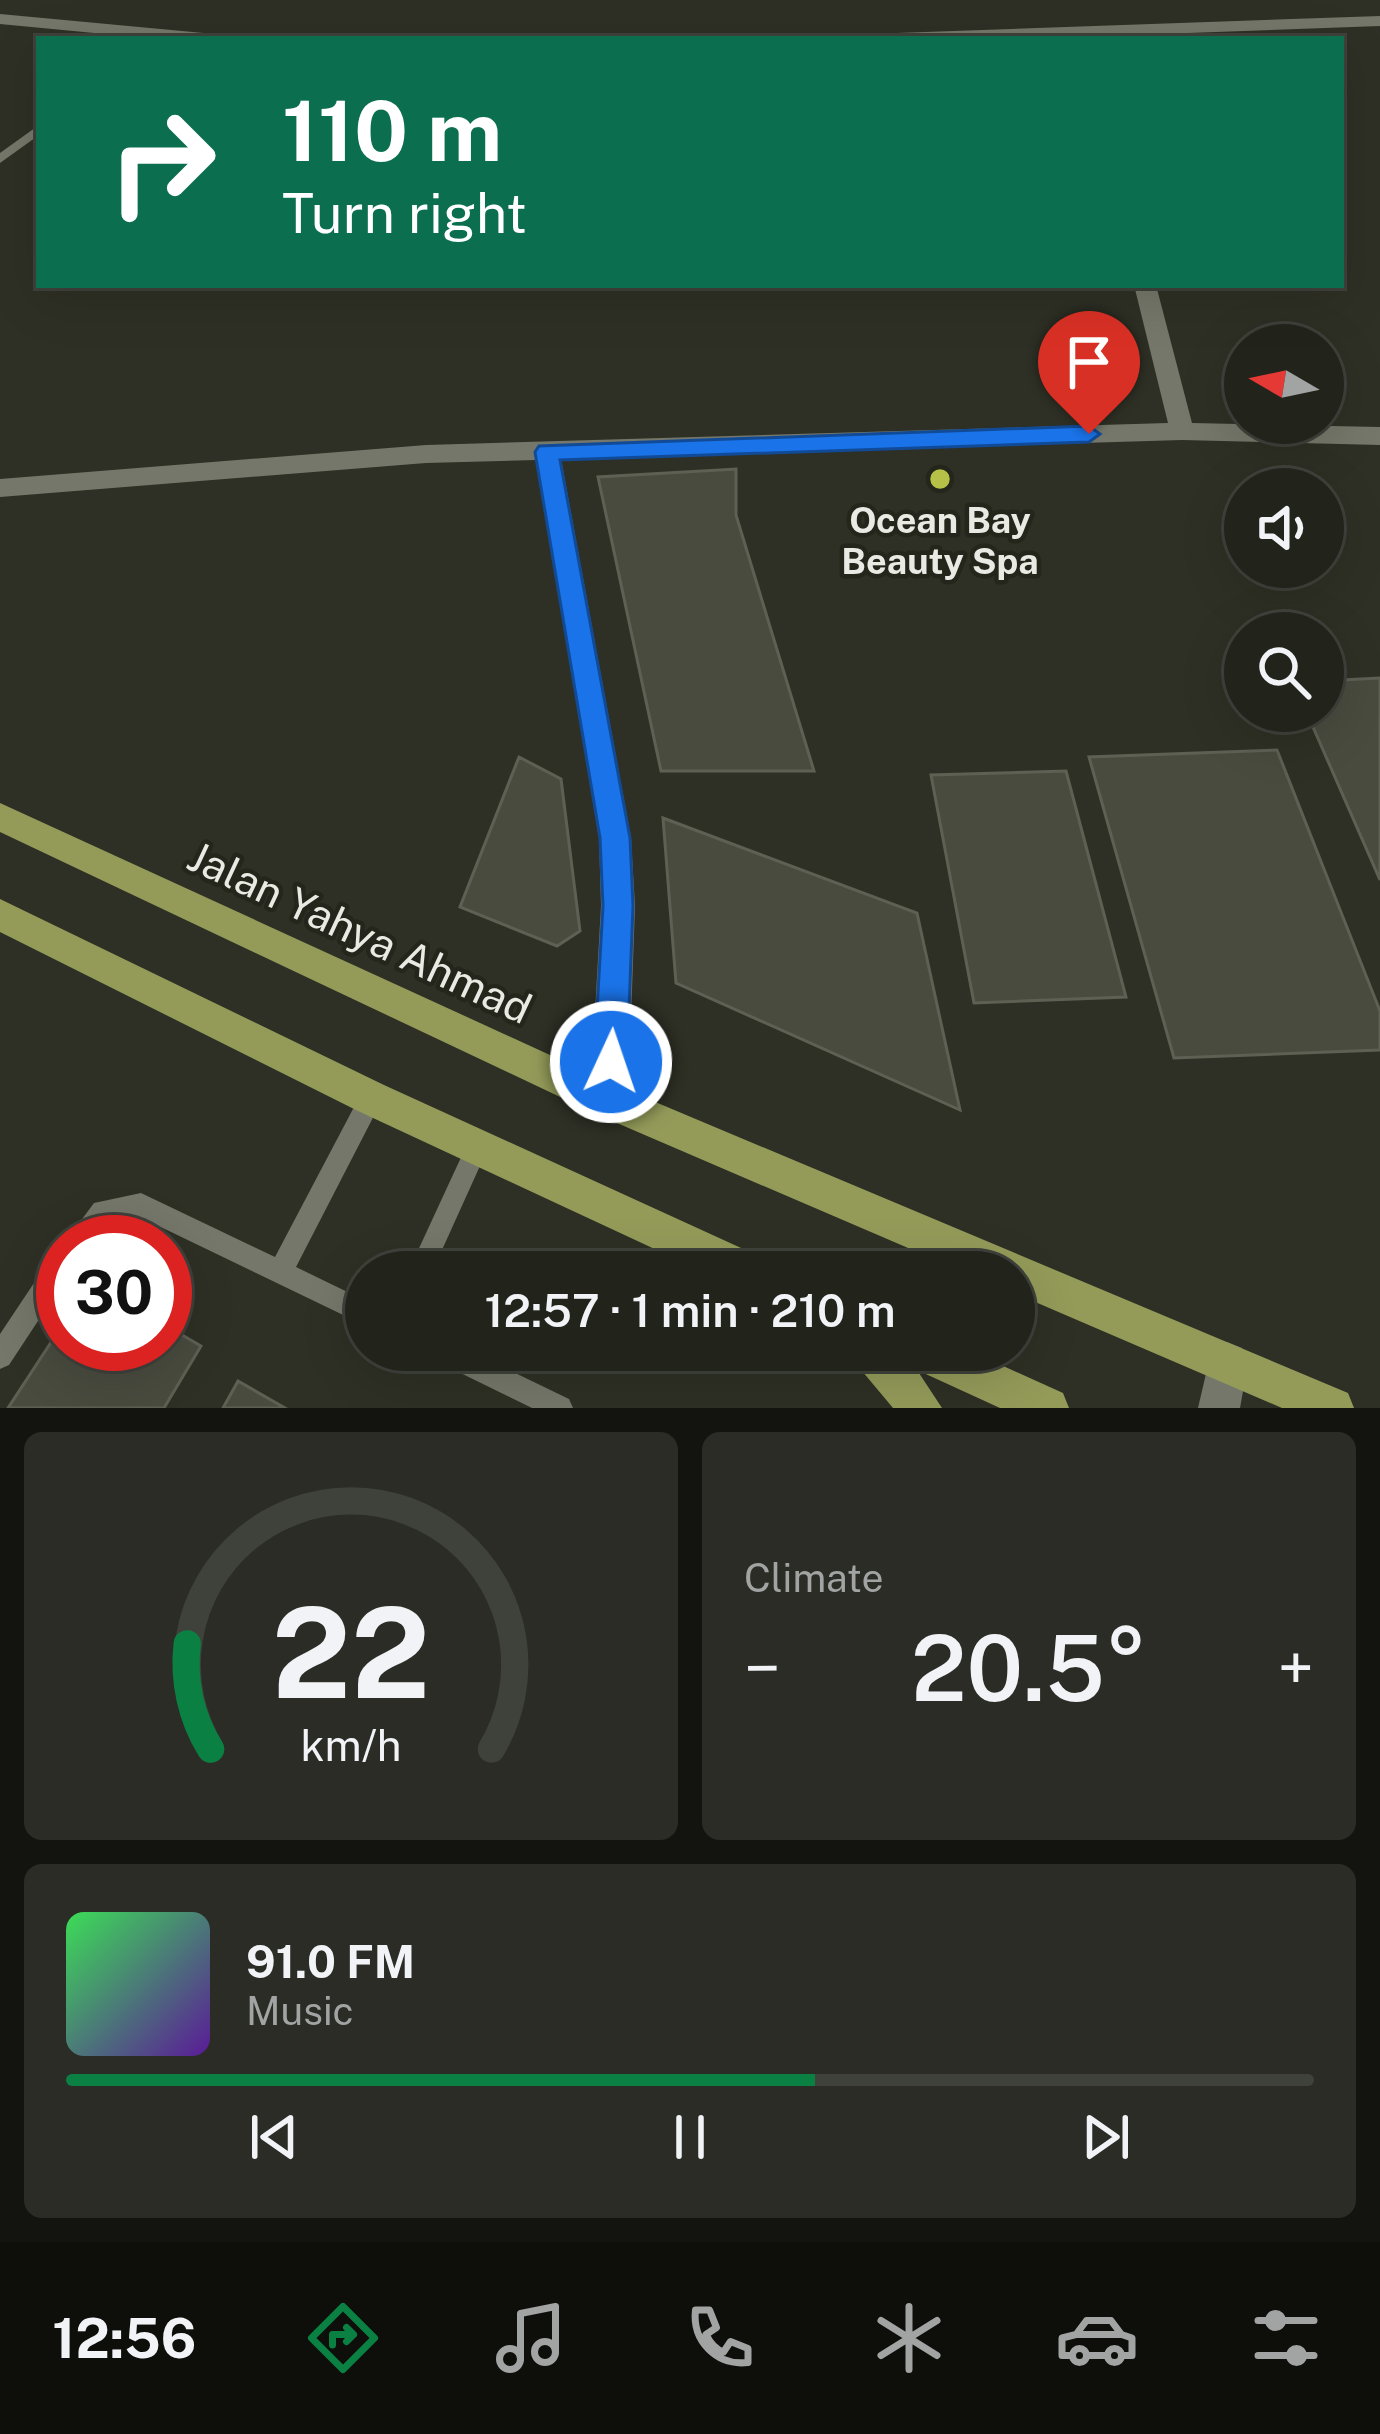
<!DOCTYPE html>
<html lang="en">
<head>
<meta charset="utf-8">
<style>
  body { margin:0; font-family:"Public Sans",sans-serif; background:#2a2c25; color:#f1f3f6; height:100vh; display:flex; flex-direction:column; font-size:45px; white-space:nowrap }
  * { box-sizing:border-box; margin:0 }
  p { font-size:39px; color:#a2a4a3 }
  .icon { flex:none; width:66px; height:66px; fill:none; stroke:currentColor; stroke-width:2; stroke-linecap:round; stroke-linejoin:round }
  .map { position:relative; height:1408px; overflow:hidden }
  .details { display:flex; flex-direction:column; gap:24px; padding:24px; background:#13140f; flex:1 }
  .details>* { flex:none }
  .banner { position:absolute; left:36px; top:36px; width:1308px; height:252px; border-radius:0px; box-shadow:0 12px 48px #0002,0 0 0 3px #3f413b; background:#0b6e4f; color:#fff; overflow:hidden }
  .needle { width:78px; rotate:279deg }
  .tools { position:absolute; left:1224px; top:324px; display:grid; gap:24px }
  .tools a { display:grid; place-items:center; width:120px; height:120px; border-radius:50%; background:#22241c; box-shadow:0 12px 48px #0002,0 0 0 3px #3f413b; font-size:60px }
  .speed { position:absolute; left:36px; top:1215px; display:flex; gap:24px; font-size:60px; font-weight:700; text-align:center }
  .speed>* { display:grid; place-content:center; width:156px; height:156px; border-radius:50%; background:#22241c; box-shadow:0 12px 48px #0002,0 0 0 3px #3f413b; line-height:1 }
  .speed .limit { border:18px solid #d22; background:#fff; color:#111 }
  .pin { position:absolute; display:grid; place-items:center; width:102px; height:102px; color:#fff; margin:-123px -51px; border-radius:50% 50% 50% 0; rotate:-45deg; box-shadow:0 0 12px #0007 }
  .pin .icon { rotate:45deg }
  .me { position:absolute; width:132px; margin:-66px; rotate:3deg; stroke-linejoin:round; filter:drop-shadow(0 0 9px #0008) }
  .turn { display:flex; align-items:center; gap:42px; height:252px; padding:0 48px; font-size:54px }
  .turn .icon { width:156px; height:156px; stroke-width:2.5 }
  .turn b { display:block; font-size:84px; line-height:102px }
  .big { font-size:90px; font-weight:600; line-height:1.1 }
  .details .widget { flex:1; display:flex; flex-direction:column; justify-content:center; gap:18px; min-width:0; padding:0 42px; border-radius:18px; background:#2a2c25 }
  .details .dial { align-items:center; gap:0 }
  .dial svg { height:312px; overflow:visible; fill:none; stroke:#3f413b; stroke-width:7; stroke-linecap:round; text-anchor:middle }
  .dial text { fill:#f1f3f6; stroke:none }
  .song { display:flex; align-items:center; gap:36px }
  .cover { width:144px; height:144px; border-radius:18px; background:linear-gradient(135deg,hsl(130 70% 55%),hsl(270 70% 35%)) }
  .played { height:12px; border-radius:6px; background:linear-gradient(90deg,#0b8043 60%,#3f413b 60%) }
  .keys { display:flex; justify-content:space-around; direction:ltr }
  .heat { display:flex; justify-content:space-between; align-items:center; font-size:66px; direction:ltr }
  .details .tiles { flex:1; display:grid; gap:24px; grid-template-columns:1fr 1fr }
  .widget:last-child { grid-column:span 2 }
  .trip { position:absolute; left:345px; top:1251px; width:690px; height:120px; border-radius:60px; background:#22241c; box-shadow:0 12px 48px #0002,0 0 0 3px #3f413b; font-weight:600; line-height:120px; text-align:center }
  .dock { display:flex; height:192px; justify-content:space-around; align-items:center; background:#0e0e0b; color:#a2a4a3 }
  .dock .icon { width:84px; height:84px }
  .dock .current { color:#0b8043 }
  .dock b { font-size:54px; color:#f1f3f6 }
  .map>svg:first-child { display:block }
  .building { fill:#494b3f; stroke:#5e6054; stroke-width:3 }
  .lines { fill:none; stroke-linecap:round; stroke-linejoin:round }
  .lane { fill:#75776a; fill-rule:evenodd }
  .street { fill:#75776a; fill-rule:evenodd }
  .secondary { fill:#75776a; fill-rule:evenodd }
  .primary { fill:#949b59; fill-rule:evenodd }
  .route { fill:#1a73e8; stroke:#114b97; stroke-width:3 }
  .poi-dot { fill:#b6c148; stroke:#25261b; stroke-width:4.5 }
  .labels { text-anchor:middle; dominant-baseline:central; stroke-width:9; stroke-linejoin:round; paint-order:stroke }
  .poi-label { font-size:36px; font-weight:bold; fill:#e9eae3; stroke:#25261b }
  .near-street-label { font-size:42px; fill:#e9eae3; stroke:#25261b }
</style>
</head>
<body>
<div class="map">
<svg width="1380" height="1408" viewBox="0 0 1380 1408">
  <rect width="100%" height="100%" fill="#2e3025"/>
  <g class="building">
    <polygon points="736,469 736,515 814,771 661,771 598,477"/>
    <polygon points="1380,678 1380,880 1306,711 1323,711 1323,681"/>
    <polygon points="1277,750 1380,1011 1380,1050 1174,1058 1089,757"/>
    <polygon points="519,757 561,779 580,931 557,946 460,907"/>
    <polygon points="1066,771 1126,997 974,1003 931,775"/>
    <polygon points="663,818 917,913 960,1110 676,983"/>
    <polygon points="63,1324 63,1344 165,1344 165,1325 201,1346 164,1408 8,1408"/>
    <polygon points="238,1381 285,1408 223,1408"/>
  </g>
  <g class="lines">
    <g class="lane">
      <polygon points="39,125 39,135 0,163 0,153"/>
      <polygon points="371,1087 379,1090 382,1098 379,1106 296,1267 366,1301 366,1326 140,1217 108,1222 92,1242 65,1242 94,1203 141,1193 275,1257 363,1090"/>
      <polygon points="478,1135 486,1138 489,1146 432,1272 408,1272 470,1138"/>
      <polygon points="63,1250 63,1283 9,1365 0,1369 0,1334 54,1253"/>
      <polygon points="428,1350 468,1350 569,1399 573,1408 532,1408 432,1359"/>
    </g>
    <polygon class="street" points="1134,285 1156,285 1192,423 1380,427 1380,445 1182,440 561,459 631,838 635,906 628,1101 622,1114 609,1120 596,1114 590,1101 601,906 599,838 536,460 426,463 0,497 0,479 426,445 1168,423"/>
    <g class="secondary">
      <polygon points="0,14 214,34 223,39 157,39 0,24"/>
      <polygon points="1380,16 1380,26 1019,39 859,39 868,34"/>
      <polygon points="1227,1342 1242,1348 1248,1363 1240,1408 1198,1408 1212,1348"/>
    </g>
    <g class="primary">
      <polygon points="0,803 622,1088 1348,1393 1354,1408 1282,1408 1014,1293 1014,1272 964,1272 596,1114 0,832"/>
      <polygon points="0,899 384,1085 763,1258 769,1272 704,1272 358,1111 0,932"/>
      <polygon points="851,1350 968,1350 1063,1393 1069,1408 1000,1408 917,1370 942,1408 893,1408 857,1365"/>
    </g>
  </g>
  <polygon class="route" points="1089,426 1100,434 1089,442 560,460 630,838 633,906 627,1062 623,1074 611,1079 599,1074 594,1062 603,906 600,838 535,452 539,446"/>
  <circle class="poi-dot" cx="940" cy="479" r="12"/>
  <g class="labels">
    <g class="poi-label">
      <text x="940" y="520">Ocean Bay<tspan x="940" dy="41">Beauty Spa</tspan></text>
    </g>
    <g class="near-street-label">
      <text transform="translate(360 932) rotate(25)">Jalan Yahya Ahmad</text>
    </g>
  </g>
</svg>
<div class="tools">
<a><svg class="needle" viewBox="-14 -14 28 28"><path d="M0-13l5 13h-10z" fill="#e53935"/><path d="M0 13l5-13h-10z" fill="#a2a4a3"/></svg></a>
<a><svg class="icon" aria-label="sound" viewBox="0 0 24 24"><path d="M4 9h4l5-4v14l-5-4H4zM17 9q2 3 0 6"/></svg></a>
<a><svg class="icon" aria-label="search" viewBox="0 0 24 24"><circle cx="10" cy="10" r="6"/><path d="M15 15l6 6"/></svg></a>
</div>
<div class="speed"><div class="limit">30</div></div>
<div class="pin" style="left:1089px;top:434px;background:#d93025"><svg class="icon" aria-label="arrive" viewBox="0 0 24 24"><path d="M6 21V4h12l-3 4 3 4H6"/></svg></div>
<svg class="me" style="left:611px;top:1062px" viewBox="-20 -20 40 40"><circle r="17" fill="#1a73e8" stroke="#fff" stroke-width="3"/><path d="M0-11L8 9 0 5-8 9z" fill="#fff"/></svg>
<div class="trip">12:57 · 1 min · 210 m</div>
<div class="banner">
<div class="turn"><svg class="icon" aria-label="right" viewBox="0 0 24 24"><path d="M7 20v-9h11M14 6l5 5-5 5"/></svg><div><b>110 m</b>Turn right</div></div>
</div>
</div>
<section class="details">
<div class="tiles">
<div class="widget dial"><svg viewBox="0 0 100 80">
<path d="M14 69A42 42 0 1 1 86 69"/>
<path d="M14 69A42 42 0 0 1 8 42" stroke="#0b8043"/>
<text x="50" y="56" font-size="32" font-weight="700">22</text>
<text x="50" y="72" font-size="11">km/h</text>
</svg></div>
<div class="widget"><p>Climate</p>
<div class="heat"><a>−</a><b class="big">20.5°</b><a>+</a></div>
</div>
<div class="widget">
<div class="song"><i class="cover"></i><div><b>91.0 FM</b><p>Music</p></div></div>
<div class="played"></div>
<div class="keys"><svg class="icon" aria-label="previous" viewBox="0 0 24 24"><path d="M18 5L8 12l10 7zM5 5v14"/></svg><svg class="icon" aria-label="pause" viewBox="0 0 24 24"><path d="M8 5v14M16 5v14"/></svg><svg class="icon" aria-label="next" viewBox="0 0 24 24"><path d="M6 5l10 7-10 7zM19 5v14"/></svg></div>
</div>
</div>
</section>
<nav class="dock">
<b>12:56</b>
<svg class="icon current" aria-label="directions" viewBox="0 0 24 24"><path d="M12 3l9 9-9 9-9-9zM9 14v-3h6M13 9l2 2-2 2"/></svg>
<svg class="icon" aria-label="music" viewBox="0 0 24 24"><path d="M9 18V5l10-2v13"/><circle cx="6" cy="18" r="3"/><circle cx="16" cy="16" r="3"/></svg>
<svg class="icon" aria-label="phone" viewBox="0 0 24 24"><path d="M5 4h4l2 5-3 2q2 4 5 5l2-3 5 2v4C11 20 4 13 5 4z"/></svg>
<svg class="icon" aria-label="climate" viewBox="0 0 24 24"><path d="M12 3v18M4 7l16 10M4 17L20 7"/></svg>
<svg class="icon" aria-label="car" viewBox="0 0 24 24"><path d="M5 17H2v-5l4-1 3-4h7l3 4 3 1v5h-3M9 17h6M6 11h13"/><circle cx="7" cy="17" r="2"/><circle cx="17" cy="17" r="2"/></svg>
<svg class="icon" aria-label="filters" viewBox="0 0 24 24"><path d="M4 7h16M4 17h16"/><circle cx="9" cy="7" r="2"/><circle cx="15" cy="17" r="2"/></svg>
</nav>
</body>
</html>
